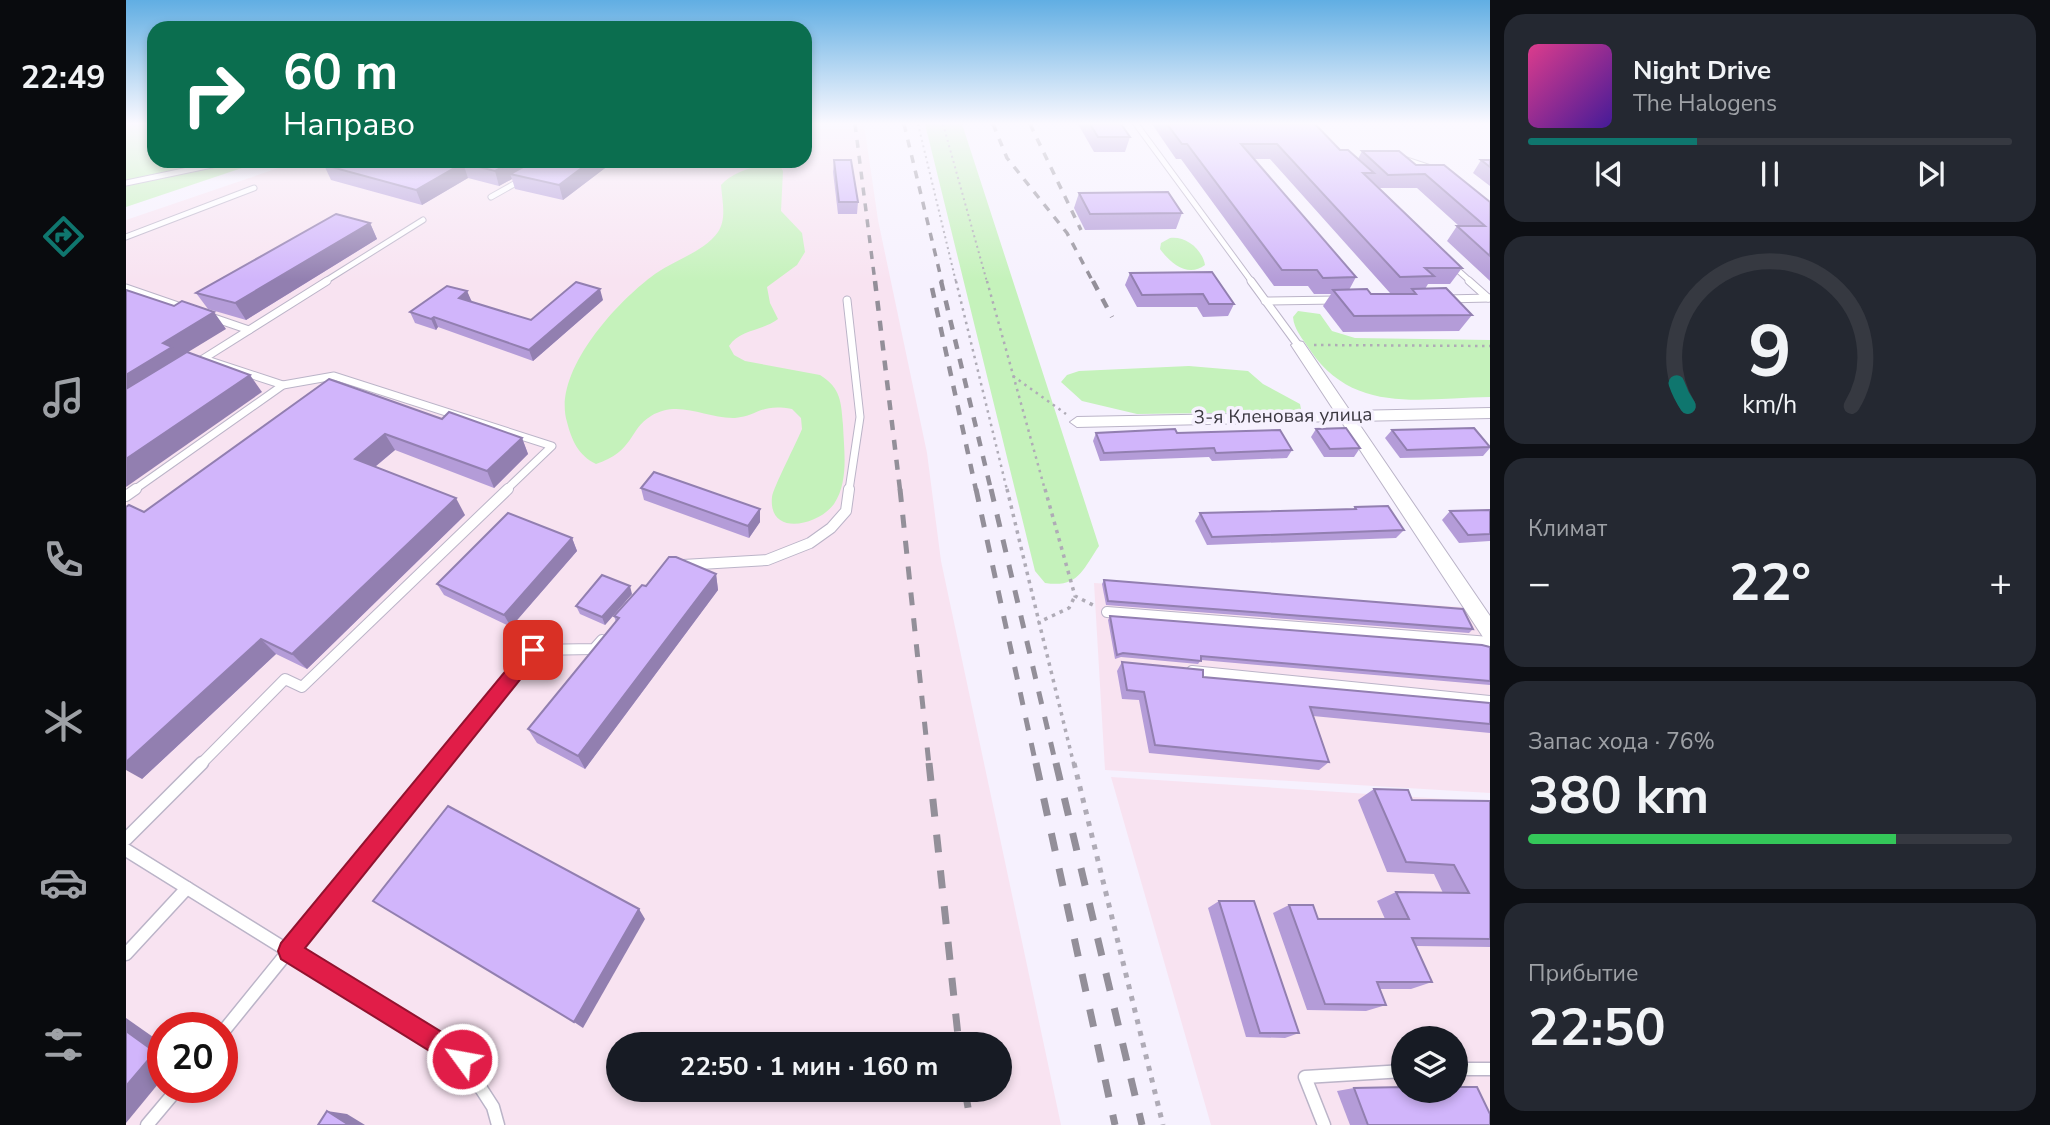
<!DOCTYPE html>
<html lang="ru">
<head>
<meta charset="utf-8">
<style>
  body { margin:0; font-family:"Nunito Sans",sans-serif; background:#242831; color:#f1f3f6; height:100vh; display:flex; flex-direction:column; font-size:26px; white-space:nowrap }
  * { box-sizing:border-box; margin:0 }
  p { font-size:23px; color:#9ea1a6 }
  .icon { flex:none; width:38px; height:38px; fill:none; stroke:currentColor; stroke-width:2; stroke-linecap:round; stroke-linejoin:round }
  .map { position:relative; flex:1; overflow:hidden }
  .details { display:flex; flex-direction:column; gap:14px; padding:14px; background:#0d0f14; width:560px }
  .details>* { flex:none }
  .hud { position:absolute; left:21px; top:21px; width:665px; height:147px; border-radius:21px; box-shadow:0 4px 10px #0003; background:#0b6e4f; color:#fff; overflow:hidden }
  .fabs { position:absolute; left:1265px; top:1026px; display:grid; gap:14px }
  .fabs a { display:grid; place-items:center; width:77px; height:77px; border-radius:50%; background:#171b24; box-shadow:0 4px 10px #0003; font-size:35px }
  .speed { position:absolute; left:21px; top:1012px; display:flex; gap:14px; font-size:35px; font-weight:700; text-align:center }
  .speed>* { display:grid; place-content:center; width:91px; height:91px; border-radius:50%; background:#171b24; box-shadow:0 4px 10px #0003; line-height:1 }
  .speed .limit { border:10px solid #d22; background:#fff; color:#111 }
  .pin { position:absolute; display:grid; place-items:center; width:60px; height:60px; color:#fff; margin:-30px; border-radius:14px; box-shadow:0 4px 10px #0006 }
  .me { position:absolute; width:77px; margin:-38px; rotate:302deg; stroke-linejoin:round; filter:drop-shadow(0 0 5px #0008) }
  .turn { display:flex; align-items:center; gap:24px; height:147px; padding:0 21px; font-size:32px }
  .turn .icon { width:91px; height:91px; stroke-width:2.5 }
  .turn b { display:block; font-size:49px; line-height:60px }
  .big { font-size:52px; font-weight:700; line-height:1.1 }
  .details .widget { flex:1; display:flex; flex-direction:column; justify-content:center; gap:10px; min-width:0; padding:0 24px; border-radius:21px; background:#242831 }
  .details .dial { align-items:center; gap:0 }
  .dial svg { height:182px; overflow:visible; fill:none; stroke:#363941; stroke-width:7; stroke-linecap:round; text-anchor:middle }
  .dial text { fill:#f1f3f6; stroke:none }
  .song { display:flex; align-items:center; gap:21px }
  .cover { width:84px; height:84px; border-radius:10px; background:linear-gradient(135deg,hsl(330 70% 55%),hsl(260 70% 35%)) }
  .played { height:7px; border-radius:4px; background:linear-gradient(90deg,#0f766e 35%,#363941 35%) }
  .keys { display:flex; justify-content:space-around; direction:ltr }
  .heat { display:flex; justify-content:space-between; align-items:center; font-size:38px; direction:ltr }
  .charge { height:10px; border-radius:5px; background:linear-gradient(90deg,#34c759 76%,#363941 0) }
  .trip { position:absolute; left:480px; top:1032px; width:406px; height:70px; border-radius:35px; background:#171b24; box-shadow:0 4px 10px #0003; font-weight:700; line-height:70px; text-align:center }
  main { display:flex; flex:1; min-height:0 }
  .menu { display:flex; flex-direction:column; width:126px; justify-content:space-around; align-items:center; background:#090b0e; color:#9ea1a6 }
  .menu .icon { width:49px; height:49px }
  .menu .selected { color:#0f766e }
  .menu b { font-size:32px; color:#f1f3f6 }
  .map>svg:first-child { display:block }
  .industrial { fill:#f8e3f1; fill-rule:evenodd }
  .green { fill:#c5f2bb }
  .lines { fill:none; stroke-linecap:round; stroke-linejoin:round }
  .lane-far3-casing { stroke:#bbb4c8; stroke-width:7 }
  .lane-far2-casing { stroke:#bbb4c8; stroke-width:9 }
  .lane-far1-casing { stroke:#bbb4c8; stroke-width:12 }
  .lane-casing { stroke:#bbb4c8; stroke-width:15 }
  .street-casing { stroke:#bbb4c8; stroke-width:2 }
  .path-far3 { stroke:#afabb6; stroke-width:2; stroke-dasharray:2 3.5; stroke-linecap:butt }
  .path-far2 { stroke:#afabb6; stroke-width:2.5; stroke-dasharray:2.5 4.5; stroke-linecap:butt }
  .path-far1 { stroke:#afabb6; stroke-width:3.5; stroke-dasharray:3.5 5; stroke-linecap:butt }
  .path { stroke:#afabb6; stroke-width:5; stroke-dasharray:5 7; stroke-linecap:butt }
  .lane-far3 { stroke:#fff; stroke-width:5 }
  .lane-far2 { stroke:#fff; stroke-width:7 }
  .lane-far1 { stroke:#fff; stroke-width:10 }
  .lane { stroke:#fff; stroke-width:12 }
  .street { fill:#fff; fill-rule:evenodd }
  .rail-far3 { stroke:#938f99; stroke-width:3.5; stroke-dasharray:8 8; stroke-linecap:butt }
  .rail-far2 { stroke:#938f99; stroke-width:4.5; stroke-dasharray:10 10; stroke-linecap:butt }
  .rail-far1 { stroke:#938f99; stroke-width:5; stroke-dasharray:13 13; stroke-linecap:butt }
  .rail { stroke:#938f99; stroke-width:7; stroke-dasharray:18 18; stroke-linecap:butt }
  .wall { fill:#b49cd8; fill-rule:evenodd }
  .shaded-wall { fill:#927fb0 }
  .building { fill:#d1b5fb; stroke:#927fb0; stroke-width:2 }
  .route { fill:#e11d48; stroke:#92132f; stroke-width:2 }
  .labels { text-anchor:middle; dominant-baseline:central; stroke-width:7; stroke-linejoin:round; paint-order:stroke }
  .street-label { font-size:19px; fill:#3b3840; stroke:#f6f1fe }
</style>
</head>
<body>
<main>
<nav class="menu">
<b>22:49</b>
<svg class="icon selected" aria-label="directions" viewBox="0 0 24 24"><path d="M12 3l9 9-9 9-9-9zM9 14v-3h6M13 9l2 2-2 2"/></svg>
<svg class="icon" aria-label="music" viewBox="0 0 24 24"><path d="M9 18V5l10-2v13"/><circle cx="6" cy="18" r="3"/><circle cx="16" cy="16" r="3"/></svg>
<svg class="icon" aria-label="phone" viewBox="0 0 24 24"><path d="M5 4h4l2 5-3 2q2 4 5 5l2-3 5 2v4C11 20 4 13 5 4z"/></svg>
<svg class="icon" aria-label="climate" viewBox="0 0 24 24"><path d="M12 3v18M4 7l16 10M4 17L20 7"/></svg>
<svg class="icon" aria-label="car" viewBox="0 0 24 24"><path d="M5 17H2v-5l4-1 3-4h7l3 4 3 1v5h-3M9 17h6M6 11h13"/><circle cx="7" cy="17" r="2"/><circle cx="17" cy="17" r="2"/></svg>
<svg class="icon" aria-label="filters" viewBox="0 0 24 24"><path d="M4 7h16M4 17h16"/><circle cx="9" cy="7" r="2"/><circle cx="15" cy="17" r="2"/></svg>
</nav>
<div class="map">
<svg width="1364" height="1125" viewBox="0 0 1364 1125">
  <rect width="100%" height="100%" fill="#f6f1fe"/>
  <g class="industrial">
    <path d="M 679,124 L 738,124 L 752,220 L 801,453 L 815,561 L 935,1125 L 0,1125 L 0,220 L 173,161 L 679,161 ZM 37,1027 L 96,1027 L 96,1087 L 37,1087 ZM 492,1045 L 873,1045 L 873,1090 L 492,1090 Z"/>
    <polygon points="968,583 1337,607 1364,647 1364,793 979,770"/>
    <path d="M 985,777 L 1364,802 L 1364,1125 L 1085,1125 ZM 1278,1038 L 1330,1038 L 1330,1090 L 1278,1090 Z"/>
  </g>
  <g class="green">
    <polygon points="0,124 28,124 28,161 137,161 0,207"/>
    <path d="M 799,124 L 836,124 L 973,546 C 956,571 952,588 919,583 L 909,571 Z"/>
    <path d="M 644,164 L 654,166 L 657,171 L 655,211 L 676,233 L 679,252 L 671,265 L 641,287 L 644,303 L 652,319 C 637,331 614,329 603,346 L 608,355 L 619,361 L 694,375 C 715,388 715,402 717,425 C 718,451 723,481 708,504 C 692,526 642,537 646,497 C 647,488 671,442 676,429 L 675,418 L 666,409 C 635,403 632,416 609,418 C 579,419 554,399 525,416 C 502,430 509,451 470,464 C 452,455 446,441 441,422 C 426,373 489,304 525,277 C 545,261 577,253 592,232 C 601,219 596,200 595,185 C 606,172 628,166 644,164 Z"/>
    <path d="M 1044,238 C 1060,236 1076,249 1079,265 C 1062,278 1044,263 1034,249 L 1035,243 Z"/>
    <path d="M 1172,311 L 1194,314 L 1206,331 L 1229,338 L 1364,340 L 1364,397 C 1295,398 1228,415 1184,350 C 1177,339 1168,330 1167,317 Z"/>
    <polygon points="1063,366 1122,371 1137,384 1174,404 1175,409 1170,412 1011,414 956,401 935,382 941,375 953,371"/>
  </g>
  <g class="lines">
    <g class="lane-far3-casing">
      <g id="lane-far3">
        <polyline points="1010,124 1126,282"/>
        <polyline points="1272,157 1308,169"/>
        <polyline points="0,183 105,161"/>
        <polyline points="365,197 397,179"/>
        <polyline points="0,237 128,188"/>
        <polyline points="1325,264 1345,282"/>
        <polyline points="198,282 297,220"/>
      </g>
    </g>
    <g class="lane-far2-casing">
      <g id="lane-far2">
        <polyline points="1125,281 1172,345"/>
        <polyline points="1343,281 1362,298"/>
        <polyline points="0,288 58,308"/>
        <polyline points="1319,299 1364,298"/>
        <polyline points="721,300 734,417 723,490"/>
        <polyline points="1139,301 1211,300"/>
        <polyline points="85,317 123,330"/>
        <polyline points="78,359 157,385"/>
        <polyline points="69,364 201,281"/>
        <polyline points="8,490 157,385 208,376 426,446 380,490"/>
      </g>
    </g>
    <g class="lane-far1-casing">
      <g id="lane-far1">
        <polyline points="0,496 10,489"/>
        <polyline points="557,565 641,560 684,543 705,528 720,511 723,489"/>
        <polyline points="981,612 1364,642"/>
        <polyline points="1066,671 1364,701"/>
        <polyline points="74,765 159,679 176,687 382,489"/>
        <polyline points="314,765 407,650 468,649 476,640"/>
      </g>
    </g>
    <g class="lane-casing">
      <g id="lane">
        <polyline points="0,839 76,763"/>
        <polyline points="0,850 336,1059 367,1107 372,1125"/>
        <polyline points="0,954 61,888"/>
        <polyline points="96,1033 315,763"/>
        <polyline points="1330,1069 1364,1069"/>
        <polyline points="21,1125 53,1087"/>
        <polyline points="1198,1125 1179,1077 1278,1071"/>
      </g>
    </g>
    <g class="street-casing">
      <polygon id="street" points="1172,341 1177,342 1224,411 1364,408 1364,418 1231,421 1364,616 1364,639 1357,637 1215,421 951,427 944,422 951,417 1209,412 1165,345"/>
    </g>
    <g class="path-far3">
      <polyline points="792,124 830,282"/>
      <polyline points="817,124 861,282"/>
    </g>
    <g class="path-far2">
      <polyline points="830,281 881,490"/>
      <polyline points="861,281 919,490"/>
      <polyline points="1188,345 1364,346"/>
      <polyline points="887,376 940,414"/>
    </g>
    <g class="path-far1">
      <polyline points="881,489 913,622"/>
      <polyline points="919,489 949,596 969,606"/>
      <polyline points="948,765 913,622 943,608 949,596"/>
    </g>
    <polyline class="path" points="948,763 1037,1125"/>
    <use href="#lane-far3" class="lane-far3"/>
    <use href="#lane-far2" class="lane-far2"/>
    <use href="#lane-far1" class="lane-far1"/>
    <use href="#lane" class="lane"/>
    <use href="#street" class="street"/>
    <g class="rail-far3">
      <polyline points="729,124 749,282"/>
      <polyline points="778,124 816,282"/>
      <polyline points="867,124 881,158 941,233 967,282"/>
      <polyline points="904,124 955,230"/>
    </g>
    <g class="rail-far2">
      <polyline points="749,281 774,490"/>
      <polyline points="815,281 865,490"/>
      <polyline points="967,281 986,317"/>
      <polyline points="806,288 850,490"/>
    </g>
    <g class="rail-far1">
      <polyline points="774,489 803,765"/>
      <polyline points="850,489 910,765"/>
      <polyline points="865,489 930,765"/>
    </g>
    <g class="rail">
      <polyline points="803,763 833,1045"/>
      <polyline points="910,763 989,1125"/>
      <polyline points="930,763 1016,1125"/>
      <polyline points="839,1090 845,1125"/>
    </g>
  </g>
  <g class="wall">
    <polygon points="952,124 995,124 1004,137 999,152 968,152"/>
    <path d="M 1026,124 L 1189,124 L 1214,150 L 1232,159 L 1236,151 L 1290,165 L 1364,202 L 1364,281 L 1321,241 L 1331,226 L 1333,226 L 1291,188 L 1254,188 L 1244,179 L 1336,268 L 1324,284 L 1302,284 L 1299,289 L 1346,315 L 1333,331 L 1217,332 L 1197,306 L 1205,294 L 1188,294 L 1182,286 L 1148,286 L 1055,159 L 1050,159 ZM 1128,159 L 1144,159 L 1264,293 L 1283,293 L 1282,294 L 1245,294 L 1223,290 L 1230,277 Z"/>
    <polygon points="708,160 732,202 731,214 712,214 707,172"/>
    <polygon points="1355,160 1364,160 1364,186 1347,173"/>
    <polygon points="206,161 483,165 437,200 389,189 386,179 373,186 342,178 296,205 205,180 198,165"/>
    <polygon points="953,193 1056,213 1050,229 959,230 948,208"/>
    <polygon points="244,223 251,239 120,320 82,309 70,293"/>
    <polygon points="1004,273 1108,304 1102,316 1077,317 1071,307 1011,307 999,285"/>
    <polygon points="341,291 345,302 405,320 477,300 407,361 312,327 310,330 289,323 284,312"/>
    <polygon points="203,379 316,419 396,438 402,454 368,488 269,450 249,467 339,515 181,669 150,654 16,779 18,512"/>
    <polygon points="1190,429 1234,448 1228,457 1198,457 1185,437"/>
    <polygon points="1266,430 1364,446 1364,448 1357,456 1274,458 1259,438"/>
    <polygon points="970,433 1051,433 1166,450 1161,458 1086,461 1083,457 974,461 967,441"/>
    <polygon points="515,488 634,522 623,538 518,500"/>
    <polygon points="1229,507 1278,530 1270,538 1081,545 1069,521 1074,513 1227,509"/>
    <polygon points="1364,510 1364,541 1333,543 1316,520 1324,511"/>
    <polygon points="446,538 451,551 385,627 318,595 311,584"/>
    <polygon points="590,574 592,590 459,769 411,743 402,729 490,622 488,616 520,586"/>
    <polygon points="978,580 1347,629 1343,633 980,605 976,584"/>
    <polygon points="506,594 479,625 454,614 450,606"/>
    <polygon points="984,616 1364,647 1364,685 1075,660 1072,664 995,657 989,659 982,620"/>
    <polygon points="996,662 1077,677 1364,703 1364,733 1187,716 1203,762 1193,770 1023,753 1013,700 996,699 991,671"/>
    <polygon points="1248,789 1286,800 1364,801 1364,947 1290,946 1306,982 1285,989 1253,989 1260,1005 1240,1011 1181,1010 1147,913 1163,905 1192,919 1259,919 1251,901 1270,892 1317,893 1308,874 1261,872 1232,800"/>
    <polygon points="1093,901 1173,1033 1159,1038 1120,1037 1082,908"/>
    <polygon points="1228,1088 1364,1125 1224,1125 1211,1091"/>
  </g>
  <g class="shaded-wall">
    <polygon points="388,161 419,161 384,174 386,179 373,186 369,171"/>
    <polygon points="465,161 482,161 483,165 437,200 433,185"/>
    <polygon points="337,163 342,178 296,205 290,190"/>
    <polygon points="244,223 251,239 120,320 109,303"/>
    <polygon points="474,289 477,300 407,361 403,350"/>
    <polygon points="341,291 346,302 333,298"/>
    <polygon points="88,312 100,329 54,357 0,401 0,375 37,343"/>
    <polygon points="308,317 312,327 310,330 305,319"/>
    <polygon points="124,375 136,392 0,487 0,459"/>
    <polygon points="259,434 269,450 239,475 229,459"/>
    <polygon points="396,438 402,454 368,488 361,471"/>
    <polygon points="330,498 339,515 181,669 166,654"/>
    <polygon points="634,509 634,522 623,538 622,526"/>
    <polygon points="446,538 451,551 385,627 378,615"/>
    <polygon points="590,574 592,590 459,769 452,756"/>
    <polygon points="504,586 506,594 479,625 476,617"/>
    <polygon points="135,639 150,654 16,779 0,770 0,762"/>
    <polygon points="513,909 519,919 457,1028 448,1022"/>
    <polygon points="0,1018 37,1044 37,1078 0,1123"/>
    <polygon points="201,1111 221,1114 239,1125 223,1125"/>
  </g>
  <g class="building">
    <polygon points="964,124 995,124 1004,137 972,137"/>
    <polygon points="1041,124 1189,124 1214,150 1222,150 1248,173 1237,173 1336,268 1299,268 1308,276 1274,277 1151,144 1115,144 1230,277 1197,278 1191,270 1156,270 1061,144 1056,144"/>
    <polygon points="1236,151 1273,151 1290,165 1318,165 1364,202 1364,256 1331,226 1359,226 1299,174 1262,175"/>
    <polygon points="708,160 725,160 732,202 713,202"/>
    <polygon points="1355,160 1364,160 1364,167"/>
    <polygon points="206,161 388,161 369,171 337,163 290,190 198,165"/>
    <polygon points="408,161 465,161 433,185 384,174"/>
    <polygon points="1042,192 1056,213 964,214 953,193"/>
    <polygon points="210,214 244,223 109,303 70,293"/>
    <polygon points="1086,272 1108,304 1083,304 1077,294 1016,295 1004,273"/>
    <polygon points="450,282 474,289 403,350 308,317 305,319 284,312 321,286 341,291 333,298 405,320"/>
    <polygon points="1320,288 1346,315 1228,316 1207,290 1241,289 1245,294 1290,294 1286,289"/>
    <polygon points="0,290 48,306 56,301 88,312 37,343 46,347 0,375"/>
    <polygon points="61,352 124,375 0,459 0,389"/>
    <polygon points="203,379 316,419 323,412 396,438 361,471 259,434 229,459 330,498 166,654 135,639 0,762 0,507 3,505 18,512"/>
    <polygon points="1220,428 1234,448 1204,449 1190,429"/>
    <polygon points="1348,428 1364,447 1281,450 1266,430"/>
    <polygon points="1049,429 1051,433 1154,430 1166,450 1090,453 1088,448 978,453 970,433"/>
    <polygon points="528,472 634,509 622,526 515,488"/>
    <polygon points="1262,506 1278,530 1086,537 1074,513 1230,509 1229,507"/>
    <polygon points="1364,510 1364,534 1342,535 1324,511"/>
    <polygon points="382,513 446,538 378,615 311,584"/>
    <polygon points="543,557 550,557 590,574 452,756 402,729 493,618 488,616 516,585 520,586"/>
    <polygon points="476,575 504,586 476,617 450,606"/>
    <polygon points="978,580 1337,609 1347,629 982,601"/>
    <polygon points="984,616 1356,645 1364,647 1364,681 1075,656 1075,661 997,653 991,655"/>
    <polygon points="996,662 1077,670 1077,677 1364,703 1364,724 1184,707 1203,762 1029,745 1018,692 1001,690"/>
    <polygon points="1248,789 1282,790 1286,800 1364,801 1364,939 1286,938 1306,982 1251,982 1260,1005 1199,1004 1163,905 1187,905 1192,919 1283,919 1270,892 1343,893 1328,865 1280,862"/>
    <polygon points="322,806 513,909 448,1022 247,901"/>
    <polygon points="1093,901 1128,901 1173,1033 1134,1033"/>
    <polygon points="0,1031 29,1052 0,1086"/>
    <polygon points="1278,1087 1278,1090 1330,1090 1330,1087 1351,1087 1364,1114 1364,1125 1242,1125 1228,1088"/>
    <polygon points="201,1111 223,1125 192,1125"/>
  </g>
  <linearGradient id="sky" x2="0" y2="1"><stop stop-color="#61aee3"/><stop offset="0.44" stop-color="#fbf9ff"/><stop offset="1" stop-color="#fbf9ff" stop-opacity="0"/></linearGradient>
  <rect width="1364" height="281" fill="url(#sky)"/>
  <polygon class="route" points="407,643 416,650 413,656 179,948 345,1050 349,1059 345,1067 336,1071 155,959 152,951 155,943 401,645"/>
  <g class="labels">
    <g class="street-label">
      <text transform="translate(1157 416) rotate(-1)">3-я Кленовая улица</text>
    </g>
  </g>
</svg>
<div class="fabs">
<a><svg class="icon" aria-label="layers" viewBox="0 0 24 24"><path d="M12 4l9 5-9 5-9-5zM3 14l9 5 9-5"/></svg></a>
</div>
<div class="speed"><div class="limit">20</div></div>
<div class="pin" style="left:407px;top:650px;background:#d93025"><svg class="icon" aria-label="arrive" viewBox="0 0 24 24"><path d="M6 21V4h12l-3 4 3 4H6"/></svg></div>
<svg class="me" style="left:336px;top:1059px" viewBox="-20 -20 40 40"><circle r="17" fill="#e11d48" stroke="#fff" stroke-width="3"/><path d="M0-11L8 9 0 5-8 9z" fill="#fff"/></svg>
<div class="trip">22:50 · 1 мин · 160 m</div>
<div class="hud">
<div class="turn"><svg class="icon" aria-label="right" viewBox="0 0 24 24"><path d="M7 20v-9h11M14 6l5 5-5 5"/></svg><div><b>60 m</b>Направо</div></div>
</div>
</div>
<section class="details">
<div class="widget">
<div class="song"><i class="cover"></i><div><b>Night Drive</b><p>The Halogens</p></div></div>
<div class="played"></div>
<div class="keys"><svg class="icon" aria-label="previous" viewBox="0 0 24 24"><path d="M18 5L8 12l10 7zM5 5v14"/></svg><svg class="icon" aria-label="pause" viewBox="0 0 24 24"><path d="M8 5v14M16 5v14"/></svg><svg class="icon" aria-label="next" viewBox="0 0 24 24"><path d="M6 5l10 7-10 7zM19 5v14"/></svg></div>
</div>
<div class="widget dial"><svg viewBox="0 0 100 80">
<path d="M14 69A42 42 0 1 1 86 69"/>
<path d="M14 69A42 42 0 0 1 9 59" stroke="#0f766e"/>
<text x="50" y="56" font-size="32" font-weight="700">9</text>
<text x="50" y="72" font-size="11">km/h</text>
</svg></div>
<div class="widget"><p>Климат</p>
<div class="heat"><a>−</a><b class="big">22°</b><a>+</a></div>
</div>
<div class="widget"><p>Запас хода · 76%</p><b class="big">380 km</b><div class="charge"></div></div>
<div class="widget"><p>Прибытие</p><b class="big">22:50</b></div>
</section>
</main>
</body>
</html>
